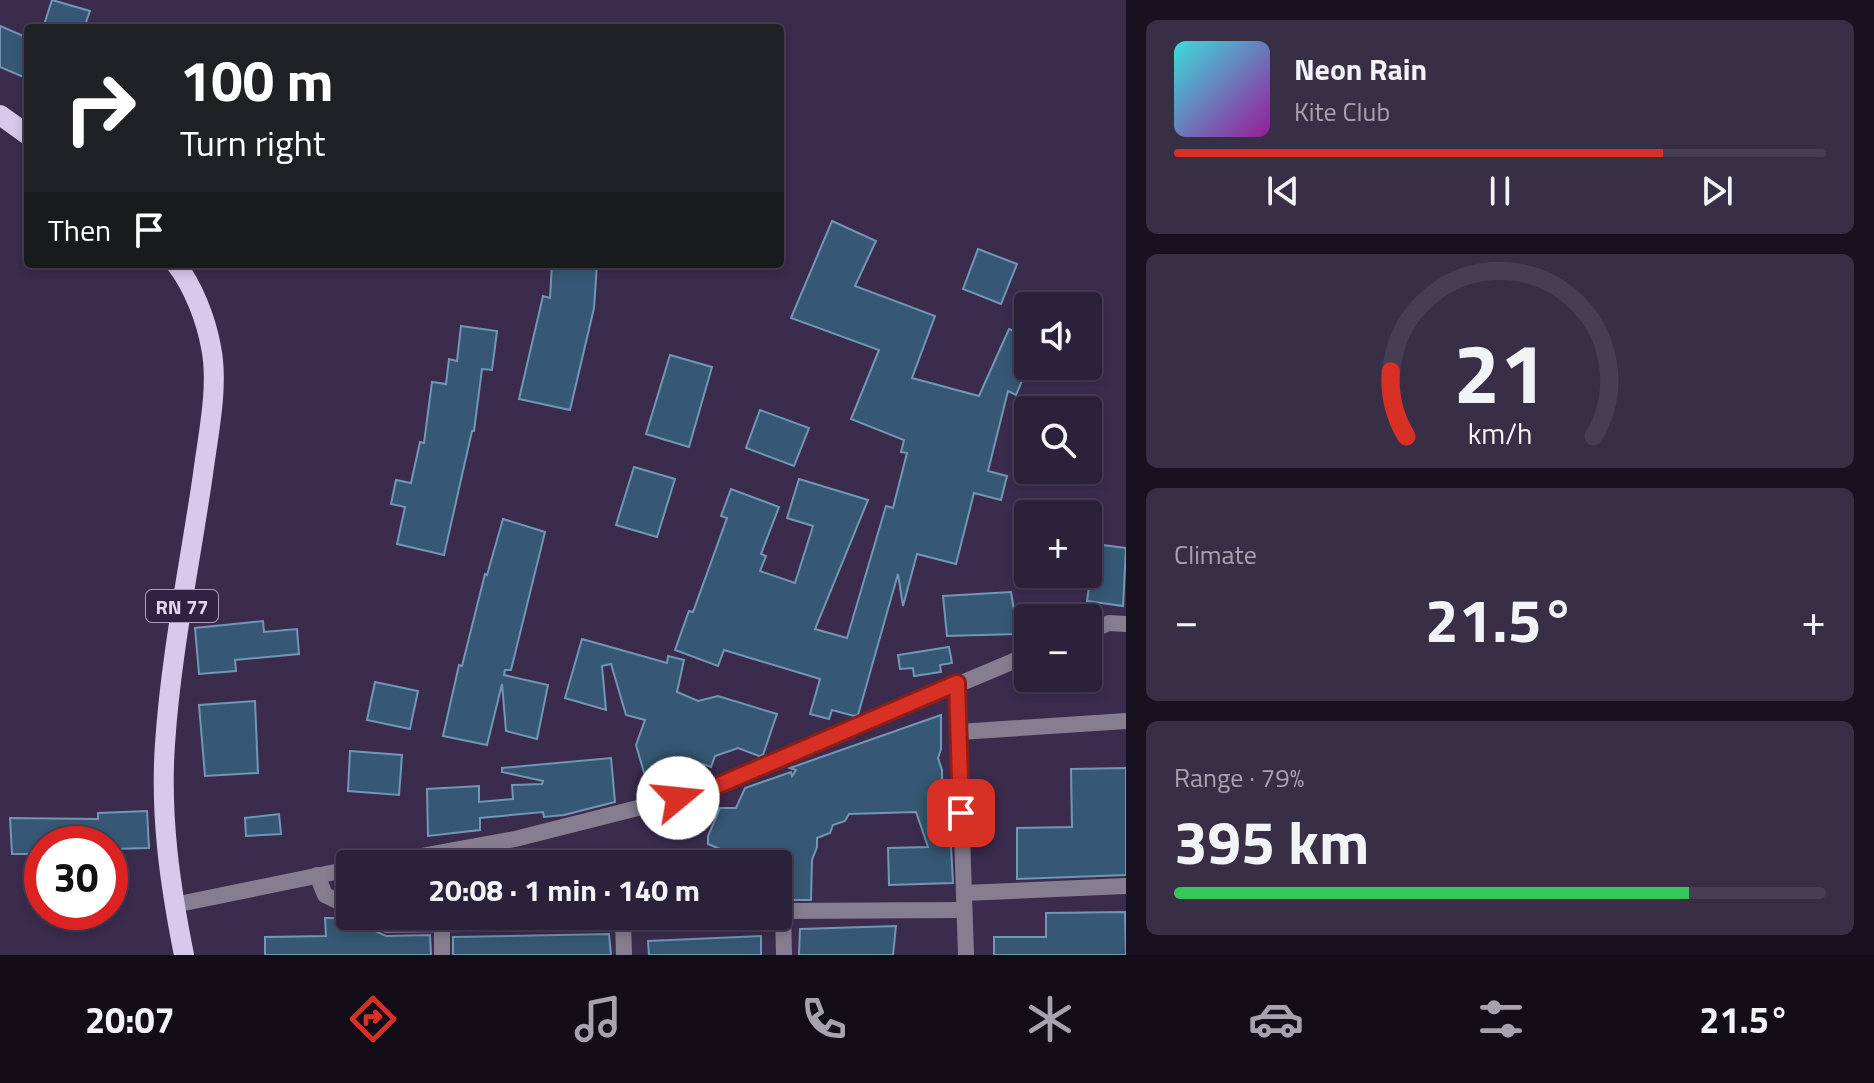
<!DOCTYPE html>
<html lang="en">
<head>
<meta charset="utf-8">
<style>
  body { margin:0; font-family:"Titillium Web",sans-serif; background:#382e45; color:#f1f3f6; height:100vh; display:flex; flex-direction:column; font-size:30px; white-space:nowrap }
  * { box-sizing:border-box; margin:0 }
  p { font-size:26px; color:#a6a3af }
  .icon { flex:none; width:44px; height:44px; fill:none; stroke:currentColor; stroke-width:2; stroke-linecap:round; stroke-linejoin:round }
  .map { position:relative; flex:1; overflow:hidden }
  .side { display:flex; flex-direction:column; gap:20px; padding:20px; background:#181220; width:748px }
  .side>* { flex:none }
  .top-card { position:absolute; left:24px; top:24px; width:760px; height:244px; border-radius:8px; box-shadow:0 4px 12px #0003,0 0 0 2px #483e54; background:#202124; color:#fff; overflow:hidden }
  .buttons { position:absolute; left:1014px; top:292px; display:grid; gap:16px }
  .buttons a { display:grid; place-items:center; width:88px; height:88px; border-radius:8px; background:#2c213a; box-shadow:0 4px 12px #0003,0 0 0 2px #483e54; font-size:40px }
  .speed { position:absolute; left:24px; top:826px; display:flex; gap:16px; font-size:40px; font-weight:700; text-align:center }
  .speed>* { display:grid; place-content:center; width:104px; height:104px; border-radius:50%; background:#2c213a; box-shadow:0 4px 12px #0003,0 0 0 2px #483e54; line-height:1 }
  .speed .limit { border:12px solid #d22; background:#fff; color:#111 }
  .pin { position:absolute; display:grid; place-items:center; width:68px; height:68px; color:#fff; margin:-34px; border-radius:16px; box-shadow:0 4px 12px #0006 }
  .me { position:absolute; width:88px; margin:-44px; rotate:73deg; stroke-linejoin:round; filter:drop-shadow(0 0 6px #0008) }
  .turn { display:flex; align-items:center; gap:28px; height:168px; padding:0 24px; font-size:36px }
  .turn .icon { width:104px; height:104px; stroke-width:2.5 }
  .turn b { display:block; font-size:56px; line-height:68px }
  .then { display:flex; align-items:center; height:76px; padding:0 24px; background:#0003; gap:16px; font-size:30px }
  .big { font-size:60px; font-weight:700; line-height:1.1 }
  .side .tile { flex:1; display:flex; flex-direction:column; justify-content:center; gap:12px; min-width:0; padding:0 28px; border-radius:12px; background:#382e45 }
  .side .dial { align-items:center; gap:0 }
  .dial svg { height:208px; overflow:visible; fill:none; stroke:#483e54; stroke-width:7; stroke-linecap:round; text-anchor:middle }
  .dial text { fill:#f1f3f6; stroke:none }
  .song { display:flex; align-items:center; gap:24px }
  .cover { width:96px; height:96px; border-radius:12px; background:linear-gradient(135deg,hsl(180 70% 55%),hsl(300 70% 35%)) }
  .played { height:8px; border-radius:4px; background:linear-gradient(90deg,#d93025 75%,#483e54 75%) }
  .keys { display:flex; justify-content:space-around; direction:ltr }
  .heat { display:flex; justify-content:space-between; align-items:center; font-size:44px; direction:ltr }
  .charge { height:12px; border-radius:6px; background:linear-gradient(90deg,#34c759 79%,#483e54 0) }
  .trip { position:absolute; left:336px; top:850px; width:456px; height:80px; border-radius:8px; background:#2c213a; box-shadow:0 4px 12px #0003,0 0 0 2px #483e54; font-weight:700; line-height:80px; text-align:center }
  .tab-bar { display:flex; height:128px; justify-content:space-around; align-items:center; background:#120d17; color:#a6a3af }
  .tab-bar .icon { width:56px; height:56px }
  .tab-bar .current { color:#d93025 }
  .tab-bar b { font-size:36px; color:#f1f3f6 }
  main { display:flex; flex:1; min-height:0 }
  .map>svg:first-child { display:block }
  .building { fill:#365874; stroke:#7296b5; stroke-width:2 }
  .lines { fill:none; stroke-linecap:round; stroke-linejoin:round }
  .minor { stroke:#867e90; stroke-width:16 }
  .primary { stroke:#d7c8ec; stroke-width:20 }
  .route-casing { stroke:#8d1f18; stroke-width:20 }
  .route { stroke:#d93025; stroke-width:14 }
  .labels { text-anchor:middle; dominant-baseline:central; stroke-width:8; stroke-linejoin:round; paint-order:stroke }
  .shield { fill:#312243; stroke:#aca1bb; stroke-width:2 }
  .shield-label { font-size:20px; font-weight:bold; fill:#e1d8ee }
</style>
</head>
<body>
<main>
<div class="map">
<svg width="1126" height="955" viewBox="0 0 1126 955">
  <rect width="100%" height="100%" fill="#3b2c4e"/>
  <g class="building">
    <polygon points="52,0 90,11 84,28 43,28"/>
    <polygon points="0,26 28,38 28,79 0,67"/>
    <polygon points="832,221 876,241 855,286 935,316 912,378 979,396 1009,329 1028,337 1028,367 1016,395 1008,391 988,471 1007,476 1001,500 974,493 956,564 917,554 903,606 898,574 858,715 854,716 832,710 829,719 810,714 820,679 724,650 718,666 675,650 689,611 693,612 727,518 721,516 731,489 779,507 761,554 766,556 760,571 795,583 813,526 787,518 799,479 868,500 815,629 847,638 886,506 893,508 907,453 901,452 904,440 851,419 879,350 791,318"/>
    <polygon points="978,249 1017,264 1001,304 963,289"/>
    <polygon points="552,264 597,264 594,308 570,410 519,399 543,296 550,298"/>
    <polygon points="461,326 497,331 492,370 482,369 474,431 472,431 444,555 397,544 405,507 391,504 396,480 411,483 420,442 424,443 432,382 446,384 449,359 457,361"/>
    <polygon points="670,355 712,367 689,447 646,434"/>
    <polygon points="760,410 809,428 794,466 746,448"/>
    <polygon points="634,467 675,479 657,537 616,525"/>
    <polygon points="503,519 545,532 511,670 505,670 504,675 548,685 537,739 506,731 502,684 487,745 443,736 459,665 462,666 485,574 487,575"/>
    <polygon points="1095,544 1126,548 1123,606 1087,601"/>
    <polygon points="1011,592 1018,634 947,636 943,596"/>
    <polygon points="263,621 264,632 297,629 299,654 235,660 236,671 199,674 195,628"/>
    <polygon points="582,639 667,663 668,656 684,660 677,692 698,701 718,696 777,714 763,755 759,756 738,748 715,756 711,767 691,760 687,771 657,780 645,776 636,745 645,720 626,715 611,664 602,666 606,710 565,698"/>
    <polygon points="949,647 952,663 940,665 941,672 914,676 913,668 900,669 898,655"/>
    <polygon points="375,682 418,691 410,729 367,720"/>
    <polygon points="255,701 258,773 205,776 199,705"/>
    <polygon points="941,715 941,749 938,758 942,770 943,846 951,846 953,883 889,885 888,848 928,847 916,812 849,814 845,821 833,825 830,833 817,838 817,847 812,860 811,900 778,900 778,864 749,864 749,861 708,844 708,836 720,808 736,808 745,788 791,772 792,776 796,770 790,768"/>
    <polygon points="350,751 402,755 399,795 348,791"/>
    <polygon points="611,758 615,802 564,815 544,817 543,812 480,818 480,830 428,836 427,789 479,786 479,802 513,799 512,785 542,784 543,781 502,772 502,768"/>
    <polygon points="1126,768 1126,875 1017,879 1017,828 1072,827 1071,769"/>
    <polygon points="147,811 149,848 110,849 110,844 42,844 42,854 12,854 10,818 98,819 98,813"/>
    <polygon points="279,814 281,834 246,836 245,818"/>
    <polygon points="1125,912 1126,955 994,955 994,937 1046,937 1046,913"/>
    <polygon points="325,918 358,918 364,926 386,936 430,935 431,955 265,955 265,937 326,936"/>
    <polygon points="896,926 893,955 799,955 800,929"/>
    <polygon points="609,934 611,955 453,955 453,937"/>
    <polygon points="761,936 761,955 649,955 648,941"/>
  </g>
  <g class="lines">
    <g class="minor">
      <polyline points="1088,632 1109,623 1126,624"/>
      <polyline points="957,683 966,955"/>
      <polyline points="959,732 1126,721"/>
      <polyline points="377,864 515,839 705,791 1028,655"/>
      <polyline points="317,875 325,895 350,907"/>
      <polyline points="964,893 1126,886"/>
      <polyline points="174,905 350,869"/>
      <polyline points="778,911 964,910"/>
      <polyline points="783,911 784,955"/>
      <polyline points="369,916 387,925 623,922 708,916"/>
      <polyline points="623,922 624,955"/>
      <polyline points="442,924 442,955"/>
    </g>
    <g class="primary">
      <polyline points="0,115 28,135"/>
      <path d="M 176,264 C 193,286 206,319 211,347 C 219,386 208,435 203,474 C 190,564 171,653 165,744 C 160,816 170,885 184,955"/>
    </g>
  </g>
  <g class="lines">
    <g class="route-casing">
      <polyline id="route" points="678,798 705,791 957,683 961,813"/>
    </g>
    <use href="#route" class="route"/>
  </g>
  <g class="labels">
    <rect class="shield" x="146" y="590" width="72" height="32" rx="6"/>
    <g class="shield-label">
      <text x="182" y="606">RN 77</text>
    </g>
  </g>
</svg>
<div class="buttons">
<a><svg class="icon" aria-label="sound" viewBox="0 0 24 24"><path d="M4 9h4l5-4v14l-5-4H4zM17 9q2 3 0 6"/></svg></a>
<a><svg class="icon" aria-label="search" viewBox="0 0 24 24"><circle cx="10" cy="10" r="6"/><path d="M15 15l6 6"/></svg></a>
<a>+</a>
<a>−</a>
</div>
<div class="speed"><div class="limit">30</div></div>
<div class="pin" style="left:961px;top:813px;background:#d93025"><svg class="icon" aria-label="arrive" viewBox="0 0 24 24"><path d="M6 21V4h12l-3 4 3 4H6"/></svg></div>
<svg class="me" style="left:678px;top:798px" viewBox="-20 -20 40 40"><circle r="19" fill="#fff"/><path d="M0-13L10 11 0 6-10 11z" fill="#d93025"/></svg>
<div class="trip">20:08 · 1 min · 140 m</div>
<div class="top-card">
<div class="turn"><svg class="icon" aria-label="right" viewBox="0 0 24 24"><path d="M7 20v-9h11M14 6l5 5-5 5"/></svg><div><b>100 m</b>Turn right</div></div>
<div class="then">Then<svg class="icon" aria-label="arrive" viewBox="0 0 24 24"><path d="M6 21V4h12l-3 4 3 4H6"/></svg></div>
</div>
</div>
<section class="side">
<div class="tile">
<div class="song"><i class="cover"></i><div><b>Neon Rain</b><p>Kite Club</p></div></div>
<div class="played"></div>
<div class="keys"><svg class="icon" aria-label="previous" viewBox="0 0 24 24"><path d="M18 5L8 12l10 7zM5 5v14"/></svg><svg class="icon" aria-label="pause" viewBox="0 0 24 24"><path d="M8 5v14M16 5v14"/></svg><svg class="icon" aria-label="next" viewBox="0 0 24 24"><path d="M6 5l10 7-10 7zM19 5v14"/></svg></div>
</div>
<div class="tile dial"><svg viewBox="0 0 100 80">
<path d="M14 69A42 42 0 1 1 86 69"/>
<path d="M14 69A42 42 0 0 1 8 44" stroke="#d93025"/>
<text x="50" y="56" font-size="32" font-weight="700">21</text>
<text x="50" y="72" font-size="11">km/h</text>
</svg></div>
<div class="tile"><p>Climate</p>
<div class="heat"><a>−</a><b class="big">21.5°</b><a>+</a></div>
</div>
<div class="tile"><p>Range · 79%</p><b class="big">395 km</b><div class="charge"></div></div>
</section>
</main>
<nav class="tab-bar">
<b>20:07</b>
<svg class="icon current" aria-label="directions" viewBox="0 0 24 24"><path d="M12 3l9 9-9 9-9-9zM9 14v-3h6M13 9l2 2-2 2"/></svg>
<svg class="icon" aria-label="music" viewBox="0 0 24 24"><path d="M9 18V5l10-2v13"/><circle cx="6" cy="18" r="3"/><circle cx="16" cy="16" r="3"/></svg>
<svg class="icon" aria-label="phone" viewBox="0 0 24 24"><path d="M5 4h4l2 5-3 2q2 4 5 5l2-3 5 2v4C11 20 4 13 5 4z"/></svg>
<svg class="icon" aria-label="climate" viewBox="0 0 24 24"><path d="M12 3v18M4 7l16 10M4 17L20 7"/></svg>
<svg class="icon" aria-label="car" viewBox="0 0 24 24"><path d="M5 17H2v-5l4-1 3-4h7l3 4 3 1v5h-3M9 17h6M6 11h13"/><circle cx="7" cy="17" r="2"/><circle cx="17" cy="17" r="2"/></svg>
<svg class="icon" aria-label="filters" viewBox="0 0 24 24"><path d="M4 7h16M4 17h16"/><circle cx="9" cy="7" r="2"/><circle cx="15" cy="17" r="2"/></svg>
<b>21.5°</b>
</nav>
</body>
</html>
